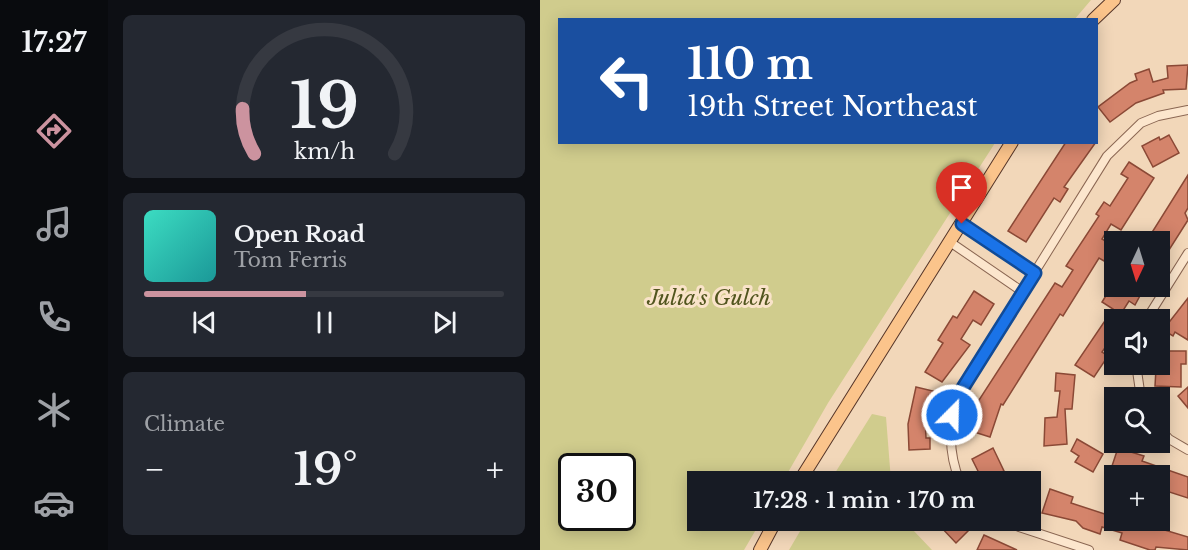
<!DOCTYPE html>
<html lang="en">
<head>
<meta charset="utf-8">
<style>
  body { margin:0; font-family:"Libre Baskerville",serif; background:#242831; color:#f1f3f6; height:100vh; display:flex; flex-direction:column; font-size:22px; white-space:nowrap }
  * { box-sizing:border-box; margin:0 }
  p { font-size:20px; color:#9ea1a6 }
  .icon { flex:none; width:33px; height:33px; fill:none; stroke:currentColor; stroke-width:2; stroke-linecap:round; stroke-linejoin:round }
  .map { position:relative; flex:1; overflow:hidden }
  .sheet { display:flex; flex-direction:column; gap:15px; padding:15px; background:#0d0f14; width:432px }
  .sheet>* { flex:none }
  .banner { position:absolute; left:18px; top:18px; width:540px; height:126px; border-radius:0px; box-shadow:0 3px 15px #0003; background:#1a4fa0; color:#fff; overflow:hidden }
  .needle { width:39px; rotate:184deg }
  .controls { position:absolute; left:564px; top:231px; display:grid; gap:12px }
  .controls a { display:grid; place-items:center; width:66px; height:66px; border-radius:0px; background:#171b24; box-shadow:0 3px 15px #0003; font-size:30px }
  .speed { position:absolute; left:18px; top:453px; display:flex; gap:12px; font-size:30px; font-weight:700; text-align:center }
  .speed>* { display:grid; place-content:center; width:78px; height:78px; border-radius:50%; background:#171b24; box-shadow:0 3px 15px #0003; line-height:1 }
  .speed .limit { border:3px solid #111; border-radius:9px; background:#fff; color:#111 }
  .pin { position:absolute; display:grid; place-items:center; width:51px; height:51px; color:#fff; margin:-62px -26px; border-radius:50% 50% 50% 0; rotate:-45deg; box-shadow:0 0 6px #0007 }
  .pin .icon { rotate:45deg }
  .me { position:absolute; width:66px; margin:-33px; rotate:23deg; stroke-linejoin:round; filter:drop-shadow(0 0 4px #0008) }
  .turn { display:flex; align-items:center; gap:21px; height:126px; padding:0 30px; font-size:27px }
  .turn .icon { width:78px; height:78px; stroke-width:2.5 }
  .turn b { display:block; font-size:42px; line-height:51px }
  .big { font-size:45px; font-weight:600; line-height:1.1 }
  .sheet .tile { flex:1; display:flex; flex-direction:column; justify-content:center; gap:9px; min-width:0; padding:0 21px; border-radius:9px; background:#242831 }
  .sheet .dial { align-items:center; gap:0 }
  .dial svg { height:156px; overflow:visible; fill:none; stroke:#363941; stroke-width:7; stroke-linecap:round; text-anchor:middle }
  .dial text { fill:#f1f3f6; stroke:none }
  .song { display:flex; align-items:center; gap:18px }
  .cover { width:72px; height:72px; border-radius:9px; background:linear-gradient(135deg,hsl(170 70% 55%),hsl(180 70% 35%)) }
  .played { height:6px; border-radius:3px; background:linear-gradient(90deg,#cc939f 45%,#363941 45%) }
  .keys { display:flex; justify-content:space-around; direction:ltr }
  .heat { display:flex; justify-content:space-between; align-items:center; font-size:33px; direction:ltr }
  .trip { position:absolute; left:147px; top:471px; width:354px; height:60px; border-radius:0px; background:#171b24; box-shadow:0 3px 15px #0003; font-weight:600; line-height:60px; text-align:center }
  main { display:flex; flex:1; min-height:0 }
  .menu { display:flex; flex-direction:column; width:108px; justify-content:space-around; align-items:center; background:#090b0e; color:#9ea1a6 }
  .menu .icon { width:42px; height:42px }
  .menu .selected { color:#cc939f }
  .menu b { font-size:27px; color:#f1f3f6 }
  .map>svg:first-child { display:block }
  .green { fill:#d0cc8d; fill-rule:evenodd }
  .building { fill:#d4846b; stroke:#8b4936; stroke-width:1.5 }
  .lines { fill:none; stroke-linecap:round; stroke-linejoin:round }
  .minor-casing { stroke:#8a6652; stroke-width:10 }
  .primary-casing { stroke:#563528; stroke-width:14 }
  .minor { stroke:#fce6cd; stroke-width:8 }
  .primary { stroke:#fbc48b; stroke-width:12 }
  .route-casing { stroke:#114b97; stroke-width:15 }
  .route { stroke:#1a73e8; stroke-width:10 }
  .labels { text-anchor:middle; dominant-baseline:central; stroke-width:6; stroke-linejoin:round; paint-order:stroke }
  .park-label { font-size:21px; font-style:italic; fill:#51551e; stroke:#f9e3c9 }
</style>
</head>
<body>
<main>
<nav class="menu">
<b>17:27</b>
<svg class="icon selected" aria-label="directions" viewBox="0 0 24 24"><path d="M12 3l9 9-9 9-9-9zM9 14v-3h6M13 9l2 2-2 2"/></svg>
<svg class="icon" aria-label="music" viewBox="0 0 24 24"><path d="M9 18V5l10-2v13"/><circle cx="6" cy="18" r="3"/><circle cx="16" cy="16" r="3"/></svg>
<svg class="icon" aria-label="phone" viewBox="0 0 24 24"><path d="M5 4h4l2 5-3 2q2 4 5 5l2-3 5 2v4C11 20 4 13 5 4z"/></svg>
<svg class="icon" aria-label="climate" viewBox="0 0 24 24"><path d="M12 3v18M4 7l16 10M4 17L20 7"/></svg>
<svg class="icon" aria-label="car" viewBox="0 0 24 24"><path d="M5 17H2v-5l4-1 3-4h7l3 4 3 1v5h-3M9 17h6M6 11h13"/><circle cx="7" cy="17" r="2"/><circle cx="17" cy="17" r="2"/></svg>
</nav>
<section class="sheet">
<div class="tile dial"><svg viewBox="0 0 100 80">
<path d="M14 69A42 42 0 1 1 86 69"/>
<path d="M14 69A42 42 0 0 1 8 46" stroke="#cc939f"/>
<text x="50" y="56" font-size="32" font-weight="700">19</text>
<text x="50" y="72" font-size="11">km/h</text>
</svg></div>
<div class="tile">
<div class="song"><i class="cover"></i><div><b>Open Road</b><p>Tom Ferris</p></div></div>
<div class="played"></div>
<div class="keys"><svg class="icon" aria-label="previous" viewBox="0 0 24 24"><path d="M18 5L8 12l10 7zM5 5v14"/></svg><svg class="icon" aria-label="pause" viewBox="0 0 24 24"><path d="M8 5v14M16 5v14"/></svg><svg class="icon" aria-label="next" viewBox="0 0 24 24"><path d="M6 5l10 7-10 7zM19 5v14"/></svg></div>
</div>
<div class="tile"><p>Climate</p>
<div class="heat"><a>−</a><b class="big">19°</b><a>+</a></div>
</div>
</section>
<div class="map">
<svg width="648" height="550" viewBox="0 0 648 550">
  <rect width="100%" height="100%" fill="#f2d7b9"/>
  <g class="green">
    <path d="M 0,0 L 551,0 L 534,20 L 20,20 L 20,142 L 455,143 L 288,403 L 243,481 L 158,482 L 158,520 L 221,521 L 204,550 L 0,550 ZM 82,466 L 82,518 L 32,518 L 32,466 Z"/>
    <polygon points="332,414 346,417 351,481 290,481"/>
    <polygon points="266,521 369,521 373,530 392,550 249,550"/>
  </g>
  <g class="building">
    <polygon points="648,65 646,89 623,90 624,93 596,103 570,122 558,107 590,83 597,80 595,74 609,69 613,82 628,78 627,66"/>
    <polygon points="629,135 639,153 613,167 602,146 619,137 620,140"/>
    <polygon points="526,142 556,142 524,187 528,189 520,202 514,198 486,242 468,231"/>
    <polygon points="589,162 614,178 581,230 571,224 562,239 573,246 564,261 559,258 523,316 520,314 463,405 461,404 450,437 431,431 439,400 515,283 522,287 533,270 526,266 559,216 556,214 564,202 570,206 588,178 581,174"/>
    <polygon points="648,175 648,208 645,213 648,220 629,250 626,248 620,258 620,242 606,242"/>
    <polygon points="572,286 593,286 602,292 595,305 589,301 577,320 574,320 574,342 571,339 562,352 568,356 554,377 535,365 573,309 562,302"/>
    <polygon points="434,291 454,304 441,325 433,320 421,339 430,345 402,382 385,372 403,343 398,340 413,316 417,318"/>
    <polygon points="648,298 648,340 635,332 633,336 623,330"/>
    <polygon points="620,351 646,351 646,364 641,364 641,387 615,386 616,369 620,369"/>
    <polygon points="516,373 535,375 532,409 525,409 527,444 504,446 505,418 517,417 520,391 515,391"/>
    <polygon points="376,387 397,392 391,419 385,417 386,438 390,438 390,449 369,450 368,424"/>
    <polygon points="648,387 648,408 638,396"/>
    <polygon points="537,439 563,454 553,472 535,462 539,456 531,451"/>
    <polygon points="453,448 464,471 443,481 432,459"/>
    <polygon points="578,448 604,456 602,461 648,477 648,498 620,489 620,476 582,476 570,472"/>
    <polygon points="510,489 533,497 531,503 574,517 574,520 601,520 601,523 648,537 648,550 616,547 615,550 610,550 580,540 582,533 562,527 560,534 543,528 536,521 502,513"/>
    <polygon points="403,520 421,520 430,529 416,543 399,525"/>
    <polygon points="444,535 477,550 437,550"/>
  </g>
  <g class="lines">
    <g class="minor-casing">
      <g id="minor">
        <polyline points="422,223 496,273"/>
        <polyline points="410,242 483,292"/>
        <polyline points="606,320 648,253"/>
        <polyline points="596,364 601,398"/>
        <polyline points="620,429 629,439 648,450"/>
        <path d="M 420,482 C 404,442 410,409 432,373 L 567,156 L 601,123 L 618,116 L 648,110"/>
        <polyline points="458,520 549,550"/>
      </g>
    </g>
    <g class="primary-casing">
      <g id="primary">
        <polyline points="553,20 574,0"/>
        <polyline points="259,482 472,142"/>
        <polyline points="220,550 236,520"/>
      </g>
    </g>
    <use href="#minor" class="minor"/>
    <use href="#primary" class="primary"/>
  </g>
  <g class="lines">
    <g class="route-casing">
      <polyline id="route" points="412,415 419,394 495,273 422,224"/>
    </g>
    <use href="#route" class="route"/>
  </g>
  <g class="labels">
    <g class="park-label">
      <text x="169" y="298">Julia's Gulch</text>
    </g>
  </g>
</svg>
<div class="controls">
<a><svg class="needle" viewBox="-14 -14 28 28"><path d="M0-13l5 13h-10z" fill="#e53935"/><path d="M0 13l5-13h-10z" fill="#9ea1a6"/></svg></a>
<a><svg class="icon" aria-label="sound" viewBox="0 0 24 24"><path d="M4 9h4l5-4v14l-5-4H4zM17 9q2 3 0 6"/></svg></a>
<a><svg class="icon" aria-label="search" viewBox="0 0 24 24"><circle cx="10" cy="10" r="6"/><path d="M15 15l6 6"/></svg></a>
<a>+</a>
</div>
<div class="speed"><div class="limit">30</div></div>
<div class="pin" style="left:422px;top:224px;background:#d93025"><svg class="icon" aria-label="arrive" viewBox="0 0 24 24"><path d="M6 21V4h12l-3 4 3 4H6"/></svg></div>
<svg class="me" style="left:412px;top:415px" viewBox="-20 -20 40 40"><circle r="17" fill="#1a73e8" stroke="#fff" stroke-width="3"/><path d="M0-11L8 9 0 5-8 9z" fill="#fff"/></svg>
<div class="trip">17:28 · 1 min · 170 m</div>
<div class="banner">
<div class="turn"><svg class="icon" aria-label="left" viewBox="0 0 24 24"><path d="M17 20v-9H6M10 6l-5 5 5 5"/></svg><div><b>110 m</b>19th Street Northeast</div></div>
</div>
</div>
</main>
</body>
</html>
